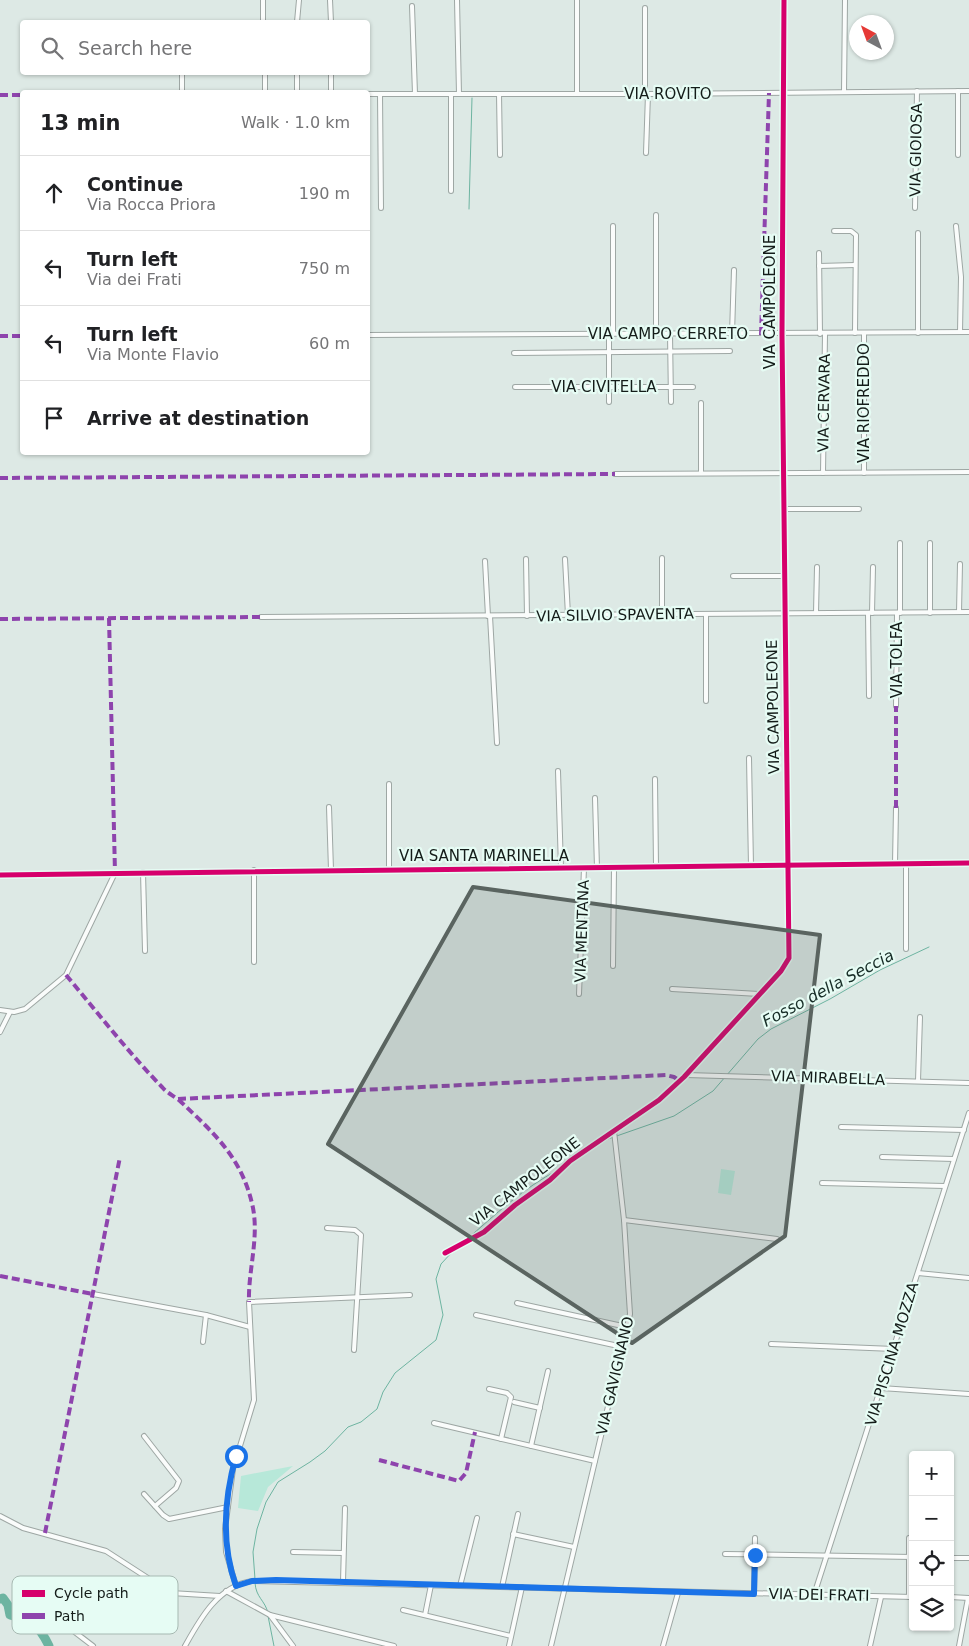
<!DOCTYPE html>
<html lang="en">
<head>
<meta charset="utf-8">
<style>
  :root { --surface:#fff; --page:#f2f2f2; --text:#202124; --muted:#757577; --line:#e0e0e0 }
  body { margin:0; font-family:"DejaVu Sans",sans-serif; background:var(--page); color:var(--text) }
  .controls { position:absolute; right:15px; bottom:15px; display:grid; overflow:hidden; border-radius:5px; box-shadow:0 1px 4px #0004 }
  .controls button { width:45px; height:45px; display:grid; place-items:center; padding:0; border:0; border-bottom:1px solid var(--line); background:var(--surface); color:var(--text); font:25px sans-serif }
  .compass { position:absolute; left:849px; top:15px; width:45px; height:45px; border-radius:50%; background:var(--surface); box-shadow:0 1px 4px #0004; rotate:319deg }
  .stop { position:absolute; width:15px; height:15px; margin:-11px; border:4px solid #1a73e8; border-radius:50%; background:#fff }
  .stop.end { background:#1a73e8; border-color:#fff; box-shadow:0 1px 5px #0008 }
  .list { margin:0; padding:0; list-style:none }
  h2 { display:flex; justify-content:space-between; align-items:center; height:65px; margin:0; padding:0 20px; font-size:21px }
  h2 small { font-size:16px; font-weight:400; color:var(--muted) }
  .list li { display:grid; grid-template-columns:32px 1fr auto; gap:15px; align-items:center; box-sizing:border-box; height:75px; padding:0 20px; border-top:1px solid var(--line) }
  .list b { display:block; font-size:19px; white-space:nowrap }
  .list p { margin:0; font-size:16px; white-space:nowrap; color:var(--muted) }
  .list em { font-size:16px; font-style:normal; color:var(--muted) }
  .icon { flex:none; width:28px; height:28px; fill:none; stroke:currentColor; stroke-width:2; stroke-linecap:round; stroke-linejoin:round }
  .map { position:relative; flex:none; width:969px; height:1646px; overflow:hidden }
  .search { position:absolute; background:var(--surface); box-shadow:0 1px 4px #0004; left:20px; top:20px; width:350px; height:55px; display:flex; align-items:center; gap:12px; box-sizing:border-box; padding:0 18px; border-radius:5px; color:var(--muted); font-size:19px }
  .panel { position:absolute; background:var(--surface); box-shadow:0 1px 4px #0004; left:20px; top:90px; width:350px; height:365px; border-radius:5px }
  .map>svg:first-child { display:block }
  .green { fill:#b7e8d9 }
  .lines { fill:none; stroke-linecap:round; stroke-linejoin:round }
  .stream { stroke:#6db4a1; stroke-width:1 }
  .river { stroke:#6db4a1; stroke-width:9 }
  .minor-casing { stroke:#9ea7a4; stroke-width:6 }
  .minor { stroke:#fafcfb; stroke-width:4 }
  .quiet { stroke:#8e44ad; stroke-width:4; stroke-dasharray:8 4; stroke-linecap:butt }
  .cycleway-casing { stroke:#e6fcf4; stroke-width:8 }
  .cycleway { stroke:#d6006c; stroke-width:5 }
  .route { stroke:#1a73e8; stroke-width:6 }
  .marked { fill:#5a6460; fill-opacity:0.2; stroke:#5a6460; stroke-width:4; stroke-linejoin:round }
  .labels { text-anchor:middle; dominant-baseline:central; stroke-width:4.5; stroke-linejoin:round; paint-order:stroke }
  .street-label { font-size:15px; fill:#141c19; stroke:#e6fcf4 }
  .water-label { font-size:16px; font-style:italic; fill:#182e28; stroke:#e6fcf4 }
  .key { fill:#e6fcf4; stroke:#a7b9b2; stroke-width:1 }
  .key-label { font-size:14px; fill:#141c19 }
</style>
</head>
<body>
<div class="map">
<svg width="969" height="1646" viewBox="0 0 969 1646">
  <rect width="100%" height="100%" fill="#dde9e5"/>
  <g class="green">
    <polygon points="721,1169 735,1171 731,1195 718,1193"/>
    <polygon points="293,1466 268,1487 258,1511 238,1508 241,1476"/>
  </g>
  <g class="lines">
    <g class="stream">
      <polyline points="469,209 472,98"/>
      <polyline points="570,1163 608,1139 674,1116 713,1091 758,1039 771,1029 830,999 880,970 929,947"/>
      <path d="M466,1240C495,1215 523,1188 558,1170"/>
      <polyline points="255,1579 253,1552 257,1529 266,1502 278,1482 310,1462 325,1451 348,1427 361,1422 377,1409 383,1392 395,1373 436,1340 443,1315 436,1279 441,1264 453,1251"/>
      <path d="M255,1583C256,1598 265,1600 268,1613"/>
      <polyline points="268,1616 274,1646"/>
    </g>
    <path class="river" d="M0,1599L3,1598L8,1605L10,1615C32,1621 39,1625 49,1646"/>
    <defs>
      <g id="minor">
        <polyline points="263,0 263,22"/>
        <polyline points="330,0 331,22"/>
        <polyline points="457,0 459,94"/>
        <polyline points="412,6 415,94"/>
        <polyline points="645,8 645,94"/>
        <polyline points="297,22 299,0"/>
        <polyline points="182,72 182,92"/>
        <polyline points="265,72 265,92"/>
        <polyline points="331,72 331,92"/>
        <polyline points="297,92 297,72"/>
        <polyline points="844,92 845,0"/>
        <polyline points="368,94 648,94 969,91"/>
        <polyline points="380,94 381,208"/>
        <polyline points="499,94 500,155"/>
        <polyline points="577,94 577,0"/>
        <polyline points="646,153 648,94"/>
        <polyline points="958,155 958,91"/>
        <polyline points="451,191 451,94"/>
        <polyline points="915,208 917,91"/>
        <polyline points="613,226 613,334"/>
        <polyline points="956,226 961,277 960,332"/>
        <polyline points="834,231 851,231 856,235 855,333"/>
        <polyline points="819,253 820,334"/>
        <polyline points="819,266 855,265"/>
        <polyline points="656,333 656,215"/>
        <polyline points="864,333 864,473"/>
        <polyline points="918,333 918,233"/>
        <polyline points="670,334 671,402"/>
        <polyline points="732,334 734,270"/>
        <polyline points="368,335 969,332"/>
        <polyline points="514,353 730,351"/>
        <polyline points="515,387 693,387"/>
        <polyline points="609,402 609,334"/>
        <polyline points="701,403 701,473"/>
        <polyline points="823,473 825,334"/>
        <polyline points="615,474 969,472"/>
        <polyline points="784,509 859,509"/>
        <polyline points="900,543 900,613"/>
        <polyline points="662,558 662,614"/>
        <polyline points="526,559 527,616"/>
        <polyline points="565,559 568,615"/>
        <polyline points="485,561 488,616"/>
        <polyline points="733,576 784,576"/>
        <polyline points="959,612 960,564"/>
        <polyline points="816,613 817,567"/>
        <polyline points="868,613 869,696"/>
        <polyline points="872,613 873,567"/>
        <polyline points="930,613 930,543"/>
        <polyline points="706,614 706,701"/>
        <polyline points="490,616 497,743"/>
        <polyline points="261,617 969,612"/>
        <polyline points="896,706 897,613"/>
        <polyline points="749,758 751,866"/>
        <polyline points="558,771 561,868"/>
        <polyline points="655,779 656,867"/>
        <polyline points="389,784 389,869"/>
        <polyline points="595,798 597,868"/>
        <polyline points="329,807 331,870"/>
        <polyline points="895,864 896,808"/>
        <polyline points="143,872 145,951"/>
        <polyline points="0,875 969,863"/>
        <polyline points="906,949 906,864"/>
        <polyline points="254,962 254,870"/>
        <polyline points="613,966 614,868"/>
        <polyline points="672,989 759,994"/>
        <polyline points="579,994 584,868"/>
        <polyline points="0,1010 14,1012 25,1009 66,975 115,873"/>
        <polyline points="0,1032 10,1012"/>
        <polyline points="686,1075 969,1083"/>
        <polyline points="918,1081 920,1017"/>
        <polyline points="841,1127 964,1130"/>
        <polyline points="882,1157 954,1159"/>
        <polyline points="822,1183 945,1186"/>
        <polyline points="624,1220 777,1239"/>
        <polyline points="327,1228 355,1230 361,1235 354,1350"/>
        <polyline points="445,1253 484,1232 515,1205 550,1180 570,1161 659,1100 684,1077 781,971 789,958 782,334 784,0"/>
        <polyline points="918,1273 969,1278"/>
        <polyline points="93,1294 206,1315 250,1327"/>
        <polyline points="517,1303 627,1327"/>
        <polyline points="476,1315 623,1347"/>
        <polyline points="203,1342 206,1315"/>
        <polyline points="771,1344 894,1349"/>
        <polyline points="881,1388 969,1394"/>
        <polyline points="489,1389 507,1393 511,1397 501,1439"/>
        <polyline points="514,1402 540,1408"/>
        <polyline points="434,1423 595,1461"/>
        <polyline points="144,1436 179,1481 176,1488 155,1506"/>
        <polyline points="531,1446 548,1371"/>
        <polyline points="144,1494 163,1515 169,1519 228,1507"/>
        <polyline points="0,1516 23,1528 106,1551 171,1593 220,1596"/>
        <polyline points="513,1534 574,1547"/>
        <polyline points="909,1538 909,1597"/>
        <polyline points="293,1552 343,1553"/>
        <polyline points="725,1554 913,1557"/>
        <polyline points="950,1558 969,1558"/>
        <polyline points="343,1582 345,1508"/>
        <polyline points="236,1586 226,1552 225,1529 233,1469 254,1400 249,1302 410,1295"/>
        <polyline points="460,1586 477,1518"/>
        <polyline points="502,1587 518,1514"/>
        <polyline points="226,1591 270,1615 293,1646"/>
        <polyline points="25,1594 93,1646"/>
        <polyline points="754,1594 755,1538"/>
        <polyline points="814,1595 969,1113"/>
        <polyline points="950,1597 969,1598"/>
        <polyline points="403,1610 511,1636"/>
        <polyline points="270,1615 394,1646"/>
        <polyline points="425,1615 431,1585"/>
        <path d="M185,1646C200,1619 218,1586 252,1581L913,1597"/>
        <polyline points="509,1646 522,1587"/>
        <polyline points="551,1646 630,1314 624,1220 614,1131"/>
        <polyline points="663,1646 678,1593"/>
        <polyline points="870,1646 881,1597"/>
        <polyline points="959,1646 968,1598"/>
      </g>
    </defs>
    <use href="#minor" class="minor-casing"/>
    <use href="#minor" class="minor"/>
    <g class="quiet">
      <polyline points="0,95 22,95"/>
      <polyline points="761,335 769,93"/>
      <polyline points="0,336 22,336"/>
      <polyline points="0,478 615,474"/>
      <polyline points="109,618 115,873"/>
      <polyline points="0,619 261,617"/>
      <polyline points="896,808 896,706"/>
      <path d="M66,975C98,1013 128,1052 162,1087C167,1093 174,1096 180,1101C215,1134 243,1159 253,1208C259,1239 248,1271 249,1302"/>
      <polyline points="178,1099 666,1075 674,1077 680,1081"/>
      <polyline points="0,1276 93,1294"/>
      <polyline points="379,1460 459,1481 466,1473 475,1432"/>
      <polyline points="45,1533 120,1157"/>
    </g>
    <defs>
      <g id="cycleway">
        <polyline points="0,875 969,863"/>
        <polyline points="445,1253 484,1232 515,1205 550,1180 570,1161 659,1100 684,1077 781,971 789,958 782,334 784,0"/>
      </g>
    </defs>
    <use href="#cycleway" class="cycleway-casing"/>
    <use href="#cycleway" class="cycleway"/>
  </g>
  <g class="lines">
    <path class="route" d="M236,1456C224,1499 221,1544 236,1586L252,1581L276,1580L754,1594L755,1555"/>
  </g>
  <path class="marked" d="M473,887L820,935L785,1236L632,1343L328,1144Z"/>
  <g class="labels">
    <g class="street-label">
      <text x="668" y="94">VIA ROVITO</text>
      <text transform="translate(916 150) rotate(-89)">VIA GIOIOSA</text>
      <text transform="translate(770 302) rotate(-90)">VIA CAMPOLEONE</text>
      <text x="668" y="334">VIA CAMPO CERRETO</text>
      <text x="604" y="387">VIA CIVITELLA</text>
      <text transform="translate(824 403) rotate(-89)">VIA CERVARA</text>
      <text transform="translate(864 403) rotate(-90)">VIA RIOFREDDO</text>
      <text transform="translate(615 615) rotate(-1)">VIA SILVIO SPAVENTA</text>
      <text transform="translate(897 660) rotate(-90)">VIA TOLFA</text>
      <text transform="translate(773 707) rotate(-91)">VIA CAMPOLEONE</text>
      <text x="484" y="856">VIA SANTA MARINELLA</text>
      <text transform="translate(582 931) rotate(-88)">VIA MENTANA</text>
      <text transform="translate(828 1078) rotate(2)">VIA MIRABELLA</text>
      <text transform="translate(525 1182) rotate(-38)">VIA CAMPOLEONE</text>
      <text transform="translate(892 1354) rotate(-73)">VIA PISCINA MOZZA</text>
      <text transform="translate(615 1376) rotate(-77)">VIA GAVIGNANO</text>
      <text transform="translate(819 1595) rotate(1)">VIA DEI FRATI</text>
    </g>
    <g class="water-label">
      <text transform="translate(828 988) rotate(-28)">Fosso della Seccia</text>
    </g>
  </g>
  <rect x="12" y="1576" width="166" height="58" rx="8" class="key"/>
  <rect x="22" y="1590" width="23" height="7" fill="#d6006c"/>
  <rect x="22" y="1613" width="23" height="6" fill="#8e44ad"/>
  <g class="key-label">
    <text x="54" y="1598">Cycle path</text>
    <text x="54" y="1621">Path</text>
  </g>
</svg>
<div class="controls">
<button>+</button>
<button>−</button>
<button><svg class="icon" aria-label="locate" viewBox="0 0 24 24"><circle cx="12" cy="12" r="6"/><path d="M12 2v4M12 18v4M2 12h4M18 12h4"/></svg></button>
<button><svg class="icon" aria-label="layers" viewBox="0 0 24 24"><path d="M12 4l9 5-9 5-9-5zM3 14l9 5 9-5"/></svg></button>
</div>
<svg class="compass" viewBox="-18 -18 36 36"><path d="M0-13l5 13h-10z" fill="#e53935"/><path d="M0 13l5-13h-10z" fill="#757577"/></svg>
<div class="stop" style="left:236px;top:1456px"></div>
<div class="stop end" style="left:755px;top:1555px"></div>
<div class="search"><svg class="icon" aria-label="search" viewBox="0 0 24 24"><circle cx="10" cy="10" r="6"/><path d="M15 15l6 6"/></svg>Search here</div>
<section class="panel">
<h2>13 min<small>Walk · 1.0 km</small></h2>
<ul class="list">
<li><svg class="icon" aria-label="ahead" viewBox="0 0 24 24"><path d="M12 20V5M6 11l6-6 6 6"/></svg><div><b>Continue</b><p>Via Rocca Priora</p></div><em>190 m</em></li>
<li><svg class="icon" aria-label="left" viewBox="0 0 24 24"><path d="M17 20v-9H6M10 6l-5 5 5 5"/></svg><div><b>Turn left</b><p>Via dei Frati</p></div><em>750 m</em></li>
<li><svg class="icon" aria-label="left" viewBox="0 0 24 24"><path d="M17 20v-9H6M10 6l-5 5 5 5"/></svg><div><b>Turn left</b><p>Via Monte Flavio</p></div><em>60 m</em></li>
<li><svg class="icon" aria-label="arrive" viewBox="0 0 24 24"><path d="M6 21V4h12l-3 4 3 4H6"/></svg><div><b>Arrive at destination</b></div></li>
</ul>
</section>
</div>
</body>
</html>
